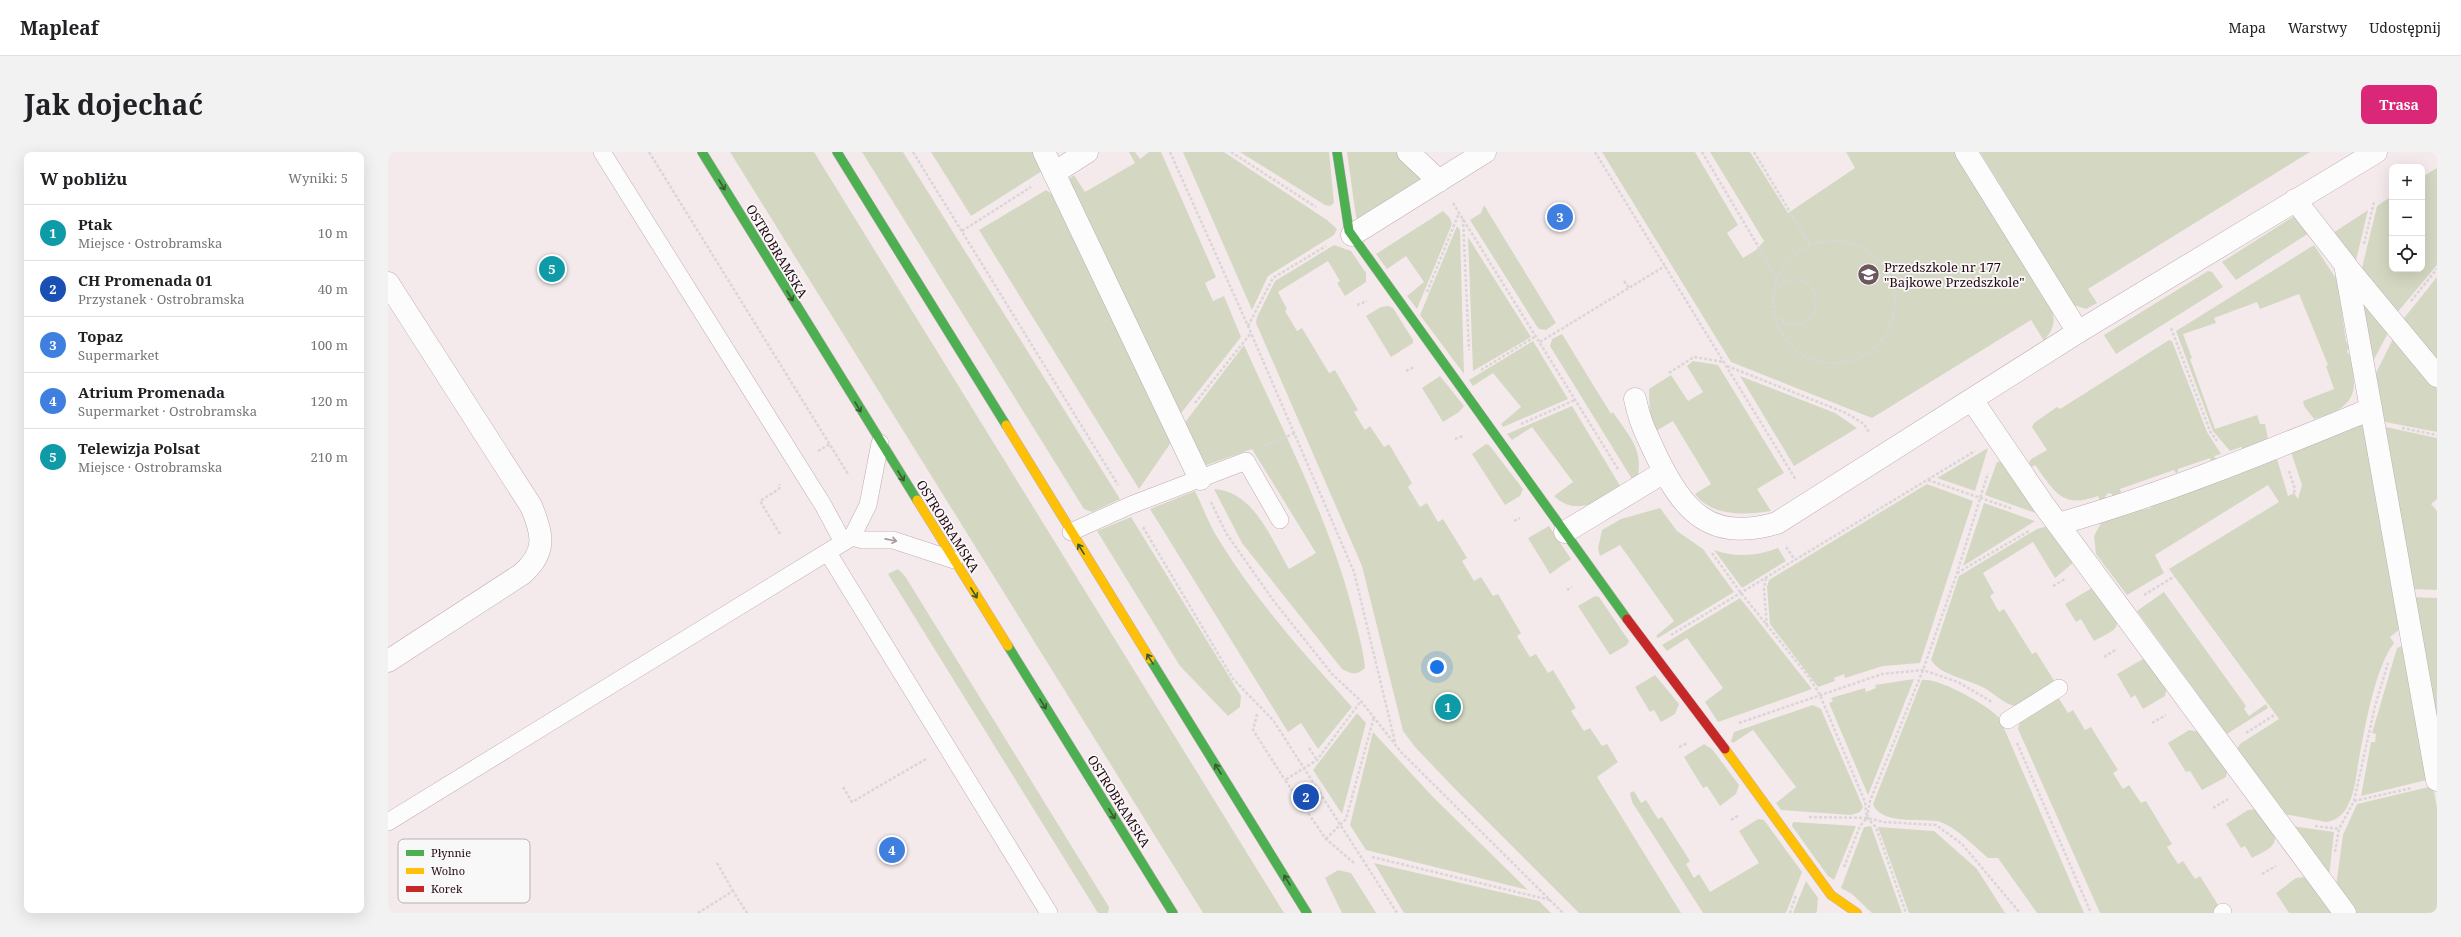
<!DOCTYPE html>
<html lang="pl">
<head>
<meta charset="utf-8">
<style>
  :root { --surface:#fff; --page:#f2f2f2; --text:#202124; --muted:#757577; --line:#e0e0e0; --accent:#db2777 }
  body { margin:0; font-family:"Noto Serif",serif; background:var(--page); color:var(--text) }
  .controls { position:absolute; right:12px; top:12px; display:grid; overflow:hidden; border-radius:8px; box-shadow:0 4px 16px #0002 }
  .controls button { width:36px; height:36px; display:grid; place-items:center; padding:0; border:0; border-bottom:1px solid var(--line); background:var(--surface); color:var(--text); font:20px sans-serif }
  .you { position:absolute; left:1049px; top:515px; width:14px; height:14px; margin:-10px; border:3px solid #fff; border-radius:50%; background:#1a73e8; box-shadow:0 0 0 6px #1a73e833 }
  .badge { display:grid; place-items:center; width:26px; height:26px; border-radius:50%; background:var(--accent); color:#fff; font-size:13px; font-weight:700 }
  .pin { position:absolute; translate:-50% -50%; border:2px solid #fff; box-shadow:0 1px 4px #0006 }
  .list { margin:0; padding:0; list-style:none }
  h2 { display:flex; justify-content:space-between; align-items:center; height:52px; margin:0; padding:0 16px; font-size:17px }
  h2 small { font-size:13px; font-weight:400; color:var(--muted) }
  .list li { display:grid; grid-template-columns:26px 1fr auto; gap:12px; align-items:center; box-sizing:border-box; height:56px; padding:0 16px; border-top:1px solid var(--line) }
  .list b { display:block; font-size:15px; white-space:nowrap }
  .list p { margin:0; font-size:13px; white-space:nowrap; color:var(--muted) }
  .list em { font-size:13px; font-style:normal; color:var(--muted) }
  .icon { flex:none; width:22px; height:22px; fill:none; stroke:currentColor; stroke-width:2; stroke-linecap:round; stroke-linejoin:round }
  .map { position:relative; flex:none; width:2049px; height:761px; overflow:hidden; border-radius:8px }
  header { display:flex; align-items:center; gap:24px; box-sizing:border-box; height:56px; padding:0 20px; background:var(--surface); border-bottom:1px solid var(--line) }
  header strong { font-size:19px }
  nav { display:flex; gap:22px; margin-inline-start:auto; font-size:14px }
  .intro { display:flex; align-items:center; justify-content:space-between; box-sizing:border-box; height:96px; padding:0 24px }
  h1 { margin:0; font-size:28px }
  .button { padding:10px 18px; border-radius:8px; background:var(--accent); color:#fff; font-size:14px; font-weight:700 }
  main { display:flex; gap:24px; padding:0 24px }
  aside { flex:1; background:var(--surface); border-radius:8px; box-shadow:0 4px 16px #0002 }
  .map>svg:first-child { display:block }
  .green { fill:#d4d8c2 }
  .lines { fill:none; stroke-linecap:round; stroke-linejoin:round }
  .lane-casing { stroke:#c0acb1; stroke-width:18 }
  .street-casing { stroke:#c0acb1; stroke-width:23 }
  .fast-casing { stroke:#c0acb1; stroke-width:10 }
  .slow-casing { stroke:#c0acb1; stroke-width:10 }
  .jam-casing { stroke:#c0acb1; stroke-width:10 }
  .path { stroke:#dad5d6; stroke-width:2.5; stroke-dasharray:3 2; stroke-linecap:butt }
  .lane { stroke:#fdfcfc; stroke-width:17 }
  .street { stroke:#fdfcfc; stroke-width:22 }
  .fast { stroke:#4caf50; stroke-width:9 }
  .slow { stroke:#ffc107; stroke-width:9 }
  .jam { stroke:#c62828; stroke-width:9 }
  .oneway { stroke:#395b30 }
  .oneway2 { stroke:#a79a9e }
  .labels { text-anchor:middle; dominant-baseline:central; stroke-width:3.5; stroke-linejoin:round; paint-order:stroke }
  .street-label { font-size:13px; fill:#260710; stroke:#f8f8f8 }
  .poi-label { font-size:13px; fill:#260710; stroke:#f8f8f8; text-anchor:start }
  .key { fill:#f8f8f8; stroke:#b9b0b2; stroke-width:1 }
  .key-label { font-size:11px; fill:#260710 }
</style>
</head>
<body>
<header>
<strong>Mapleaf</strong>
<nav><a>Mapa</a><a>Warstwy</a><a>Udostępnij</a></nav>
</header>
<div class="intro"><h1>Jak dojechać</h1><a class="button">Trasa</a></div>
<main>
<aside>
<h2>W pobliżu<small>Wyniki: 5</small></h2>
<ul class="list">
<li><span class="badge" style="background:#0f9aa8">1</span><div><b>Ptak</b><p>Miejsce · Ostrobramska</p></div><em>10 m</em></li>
<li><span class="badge" style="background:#1a4fb4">2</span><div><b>CH Promenada 01</b><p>Przystanek · Ostrobramska</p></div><em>40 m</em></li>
<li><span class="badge" style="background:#3f7fe0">3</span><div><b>Topaz</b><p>Supermarket</p></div><em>100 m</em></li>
<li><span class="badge" style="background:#3f7fe0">4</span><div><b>Atrium Promenada</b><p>Supermarket · Ostrobramska</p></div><em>120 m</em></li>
<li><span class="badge" style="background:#0f9aa8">5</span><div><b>Telewizja Polsat</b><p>Miejsce · Ostrobramska</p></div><em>210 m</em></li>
</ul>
</aside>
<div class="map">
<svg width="2049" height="761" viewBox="0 0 2049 761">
  <rect width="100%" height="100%" fill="#f4eaec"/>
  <g class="green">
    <polygon points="342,0 426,0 896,761 815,761"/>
    <polygon points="474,0 515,0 732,347 704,360 696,357"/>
    <polygon points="543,0 648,0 657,17 583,64"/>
    <polygon points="741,0 747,0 752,7 761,0 773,0 828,125 817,131 825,149 836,144 853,185 790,265 681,27 686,23 697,40 747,11"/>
    <polygon points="795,0 836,0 939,68 949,77 946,83 880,124 864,158"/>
    <polygon points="852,0 941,0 946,51 942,54 937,53"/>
    <polygon points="959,0 1012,0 1037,28 972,69 968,65"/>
    <path d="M1214,0H1307L1350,73L1339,81L1355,106L1368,98L1376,89L1322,0H1362L1400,61L1467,16L1458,0H1568L1663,155C1668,170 1666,176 1656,189L1643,168L1484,266L1343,210Z"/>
    <polygon points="1592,0 1922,0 1700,137 1709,151 1698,157 1686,153"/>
    <polygon points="2049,16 2049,113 2008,162 1973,120 1989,54 2004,44 2004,117 2034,117 2034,25"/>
    <polygon points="658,38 667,44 784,289 751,337 591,78"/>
    <polygon points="1096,53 1168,171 1158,178 1151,177 1148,173 1082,68 1093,61"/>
    <polygon points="1980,58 1967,113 1942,83"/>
    <polygon points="1055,59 1062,66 1064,72 1029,157 1019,144 1036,130 1018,104 999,117 988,102"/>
    <polygon points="1908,63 1921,81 1848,128 1834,110"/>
    <polygon points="1069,74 1072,78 1076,222 1032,163"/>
    <polygon points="1080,85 1143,185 1085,219"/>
    <polygon points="946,93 963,99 978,121 978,130 957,144 949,131 952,129 940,109 890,140 899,157 897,159 909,179 914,176 941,221 947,218 970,258 966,260 977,278 982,274 996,295 1001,292 1024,331 1020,335 1032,355 1039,351 1050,370 1055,367 1079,406 1074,409 1086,429 1093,425 1105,444 1110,442 1133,481 1129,484 1142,505 1148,502 1160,521 1165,518 1188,556 1183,559 1196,579 1202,576 1214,594 1219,592 1230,610 1209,625 1293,761 1191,761 1067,637 1027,595 1015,579 974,414 868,171 869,165 887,129"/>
    <path d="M1926,93L1947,125L1949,124L1958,190L1962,196L1959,198L1960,202L1964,204C1963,213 1966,222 1966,231C1966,255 1944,262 1926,267L1916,254L1915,249L1946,237L1938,214L1940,213L1911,142L1872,157L1869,150L1826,166L1828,171L1795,182L1804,206L1802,207L1827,277L1869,263L1872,272H1877L1880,287L1855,297L1853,295L1842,299L1825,279L1788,179Z"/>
    <polygon points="1820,119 1824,120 1835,135 1728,202 1716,183"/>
    <polygon points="2049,125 2049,214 2013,170"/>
    <polygon points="1978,152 2001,179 1983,213 1972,154"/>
    <polygon points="1000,154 1005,156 1025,188 1025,191 1003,205 978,164 993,155"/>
    <path d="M1174,182L1223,262L1225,260C1240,283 1255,296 1250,324L1244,327L1162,194L1164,187Z"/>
    <polygon points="2006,185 2049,237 2049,280 1992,269 1985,227"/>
    <path d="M1781,188L1784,189L1819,280L1833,302L1826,304L1828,307L1823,309L1822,306L1790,317V320L1788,321L1786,318L1732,337L1733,341L1724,345V342L1720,341L1717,345L1720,346L1712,349L1710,344C1674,357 1667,340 1647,313L1644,315L1641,311L1643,307L1659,298L1644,275L1646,271L1669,255L1672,257Z"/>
    <polygon points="1145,189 1180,247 1115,275 1113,272 1133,255 1105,221 1085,234 1081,228"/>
    <path d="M856,193C895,279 940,365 964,456C969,476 975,495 977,516C968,524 964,522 954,517L854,391L826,337C866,339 883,387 901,417L928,401L864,297L816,314L795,273Z"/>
    <path d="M1305,209L1330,213L1396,321L1369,337L1383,359C1358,363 1324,365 1307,342L1323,332L1285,269L1268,279L1262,269L1261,237L1283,223L1300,249L1315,240L1299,214Z"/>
    <polygon points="1052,224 1076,254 1071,260 1055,270 1034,236"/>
    <polygon points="1352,224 1447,261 1469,276 1406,314"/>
    <path d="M1184,254L1234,337C1212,349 1188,365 1166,344L1185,330L1144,275L1124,288L1119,282Z"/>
    <path d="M1972,273L1978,274L2012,477L2002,485L2006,491C1987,516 1977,575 1971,607C1968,624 1967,642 1958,657C1954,664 1946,669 1938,670L1897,662L1849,597L1852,592L1891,567L1781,417L1891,350L1880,333L1767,403L1776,421L1739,443L1708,402L1706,384L1713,371L1753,356L1754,358L1763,356L1762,352L1889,307L1900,344L1906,341L1910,347L1914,333L1902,297Z"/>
    <polygon points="1993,274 2049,286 2049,347 2043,352 2049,359 2049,438 2023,437"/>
    <polygon points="1098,292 1101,293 1135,337 1132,344 1117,353 1084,302"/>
    <polygon points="1600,296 1587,339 1549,326"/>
    <polygon points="1615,309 1653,363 1597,343 1609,310"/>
    <polygon points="1539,332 1585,349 1532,511 1495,514 1457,526 1456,522 1446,526 1447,529 1430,535 1382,472 1379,435 1381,428"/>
    <path d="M807,339C815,355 821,373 831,388C868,449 917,503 964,555L930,597L913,571L900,580L762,357Z"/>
    <polygon points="1596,351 1647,369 1575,414"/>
    <polygon points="1272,356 1289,379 1315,397 1346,440 1270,486 1268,484 1286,469 1232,393 1212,404 1210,396 1214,378 1233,367"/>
    <polygon points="743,365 853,544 852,555 840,564 792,514 709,379"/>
    <polygon points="1161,374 1183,407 1162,422 1140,386"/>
    <path d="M1660,374L1685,411L1667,426L1645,390L1595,421L1606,441L1602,444L1611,460L1616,457L1644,502L1648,500L1667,530L1628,554C1617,553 1607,542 1598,537C1581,527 1553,524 1543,508L1571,424L1649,377Z"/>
    <path d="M1390,396L1398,409L1354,436L1326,398C1348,406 1369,404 1390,396Z"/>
    <polygon points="510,417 517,424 721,755 720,761 710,761 500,422"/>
    <path d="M1704,436C1711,443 1734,465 1728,475C1724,481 1712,485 1706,489L1693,467L1688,470L1677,452Z"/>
    <polygon points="1776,440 1858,554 1856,557 1861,564 1878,552 1880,556 1839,582 1749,459"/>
    <polygon points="1207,444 1211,445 1241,489 1239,493 1222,503 1190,454"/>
    <polygon points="2025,445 2049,446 2049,574"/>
    <polygon points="1352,446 1424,537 1330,570 1317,550 1335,536 1299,486 1279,499 1274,493"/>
    <polygon points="2017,493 2043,627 1973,644 1983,590 1987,590 1988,582 1984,581 2009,496"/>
    <polygon points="1755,507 1760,509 1779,535 1777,544 1755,557 1747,543 1743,546 1729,522"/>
    <polygon points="1267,523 1291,552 1287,562 1273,570 1266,558 1262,560 1247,535"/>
    <polygon points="1526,527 1480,643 1441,551 1445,549 1443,546 1477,536 1478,540 1488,536 1487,533"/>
    <path d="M1534,528C1550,525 1602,554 1612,567L1696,761H1649L1610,706H1600C1587,695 1564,671 1548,669C1530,667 1492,672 1485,652Z"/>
    <polygon points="1670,545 1680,561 1685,558 1697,578 1703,575 1730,618 1725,621 1735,637 1741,633 1753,651 1758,649 1784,692 1779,695 1790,712 1795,709 1807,727 1812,724 1832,756 1825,761 1712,761 1630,577 1632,569"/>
    <polygon points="1425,553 1433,557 1475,655 1472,660 1463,663 1393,658 1388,651 1408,635 1365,578 1345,591 1343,589 1346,580"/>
    <polygon points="969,561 978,571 954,662 925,618"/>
    <polygon points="1801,578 1812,580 1839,619 1838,625 1814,638 1802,619 1798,620 1780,591"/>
    <polygon points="985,580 1045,645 1140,738 978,698 962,673"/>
    <polygon points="1316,592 1324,597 1351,633 1348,642 1332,654 1319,634 1315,636 1296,605"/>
    <polygon points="2045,634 2049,656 2049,761 1967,761 1948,734 1955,683 1969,652"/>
    <polygon points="1246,639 1253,651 1258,648 1270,667 1274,665 1302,709 1298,712 1306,726 1311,722 1322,740 1371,711 1351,679 1370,667 1376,668 1414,720 1398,761 1315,761 1244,650 1242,641"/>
    <path d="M1867,657L1887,685C1888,696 1873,701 1864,706L1857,694L1853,696L1838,672L1860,658Z"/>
    <polygon points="1405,670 1468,674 1446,728 1440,724 1404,674"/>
    <polygon points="1483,674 1514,761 1484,761 1464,742 1453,736 1476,675"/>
    <polygon points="1904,674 1946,680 1941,725"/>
    <polygon points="1490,675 1546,679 1589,717 1617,761 1521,761"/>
    <polygon points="986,711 1151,749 1163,761 1016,761"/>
    <polygon points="950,718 963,721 988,761 954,761 937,726"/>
    <polygon points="1916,725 1919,727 1943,761 1901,761 1888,741 1908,726"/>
    <polygon points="1418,729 1430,746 1429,759 1428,761 1405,761"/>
  </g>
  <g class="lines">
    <defs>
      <g id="lane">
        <polyline points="214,0 435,353 455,390"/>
        <polyline points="683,380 743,353 858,309 892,368"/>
        <polyline points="464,385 475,388 505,388 566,408"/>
        <polyline points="440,401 661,761"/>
        <polyline points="1620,568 1671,536"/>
        <polyline points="0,670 464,385 480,353 492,291"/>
        <polyline points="1834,761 1835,760"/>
      </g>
      <g id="street">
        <polyline points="656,0 812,327"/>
        <polyline points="1020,0 1051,29"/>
        <polyline points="1578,0 1690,180"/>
        <polyline points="666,21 699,0"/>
        <polyline points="964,83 1097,0"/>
        <polyline points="1958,114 2049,224"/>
        <path d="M0,131L143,354C155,382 159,400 134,422L0,509"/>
        <path d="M1247,247C1252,271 1258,281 1268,303C1295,359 1322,391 1389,371L1690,180L1988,0"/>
        <polyline points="1584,248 1655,352 1957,761"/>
        <polyline points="1983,257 2049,628"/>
        <path d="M1670,372C1777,342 1880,299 1983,257L1957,112L1907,48"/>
        <polyline points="1177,380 1276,320"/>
      </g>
      <g id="fast">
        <polyline points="314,0 529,348"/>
        <polyline points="449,0 618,273"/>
        <polyline points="949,0 961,79 1239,467"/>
        <polyline points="620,494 785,761"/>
        <polyline points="762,507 919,761"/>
      </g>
      <g id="slow">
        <polyline points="618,273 762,507"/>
        <polyline points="529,348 620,494"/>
        <polyline points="1337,597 1443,743 1469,761"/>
      </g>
      <polyline id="jam" points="1239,467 1337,597"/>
    </defs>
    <use href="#lane" class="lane-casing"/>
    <use href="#street" class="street-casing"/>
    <use href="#fast" class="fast-casing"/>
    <use href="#slow" class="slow-casing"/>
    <use href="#jam" class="jam-casing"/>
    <g class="path">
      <polyline points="261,0 460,322"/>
      <polyline points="525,0 730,333"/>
      <polyline points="782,0 860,174 966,420 1007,590"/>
      <polyline points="843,0 928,55"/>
      <polyline points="1207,0 1408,328"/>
      <polyline points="1314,0 1389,126"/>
      <polyline points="1366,0 1422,93"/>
      <polyline points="1065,51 1230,317"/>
      <polyline points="1075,67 1081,198"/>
      <polyline points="574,79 643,35"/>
      <circle cx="1446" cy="150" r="61"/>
      <polyline points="1976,92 1986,50"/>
      <polyline points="1236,129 1241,136"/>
      <path d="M1386,139C1391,132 1398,128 1407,128C1446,129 1426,198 1387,163"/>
      <polyline points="1039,140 1071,61"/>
      <polyline points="2023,149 2049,117"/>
      <polyline points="969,153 979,149"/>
      <polyline points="860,174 885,126 938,94"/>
      <polyline points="1783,176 1822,279 1829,289"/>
      <polyline points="1152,190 1277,114"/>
      <polyline points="1339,214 1458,261 1476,272 1481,280"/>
      <polyline points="1093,218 1148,184"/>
      <polyline points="1018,219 1026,215"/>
      <polyline points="1281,221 1306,205 1336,210"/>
      <polyline points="807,251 863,181"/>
      <polyline points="1133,272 1187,248"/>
      <polyline points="2014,276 2049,283"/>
      <polyline points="1067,287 1075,284"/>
      <polyline points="876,294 907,281"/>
      <polyline points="430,299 442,292"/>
      <polyline points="1901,319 1907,337 1906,341"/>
      <polyline points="1540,328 1625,357"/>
      <polyline points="823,350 838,381 885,448 944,522 973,549 1013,600 1175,761"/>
      <polyline points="1126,369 1132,366"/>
      <polyline points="755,375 845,527 885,568 1009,761"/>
      <polyline points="392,382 372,349 391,337 392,332"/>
      <polyline points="1398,395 1407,408"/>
      <polyline points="1324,401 1353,441 1421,525 1432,543 1477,650 1479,666 1488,675 1518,761"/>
      <polyline points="1569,421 1641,379"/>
      <polyline points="1378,426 1376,437 1379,475"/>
      <polyline points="1665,434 1677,427"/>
      <polyline points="1179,438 1184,435"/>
      <polyline points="1756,443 1787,424"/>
      <polyline points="1283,483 1587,299"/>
      <polyline points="1716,505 1729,497"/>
      <polyline points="869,562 865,578 897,628"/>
      <polyline points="1351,571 1494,522 1535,518 1570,530 1604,550"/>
      <polyline points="1764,571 1778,563"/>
      <polyline points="1858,581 1888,562"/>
      <polyline points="1629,591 1703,761"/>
      <polyline points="1291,595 1300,591"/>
      <polyline points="921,596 929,608"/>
      <polyline points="455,635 464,650 538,607"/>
      <polyline points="1966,649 2024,636"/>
      <polyline points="1825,656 1840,647"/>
      <polyline points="1421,665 1479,666 1496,670 1548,673 1574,692 1632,761"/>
      <polyline points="1343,668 1351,663"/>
      <polyline points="1927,674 1951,677"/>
      <polyline points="938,687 958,667 986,565"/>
      <polyline points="1947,700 1951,677 1966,649 1987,554 2000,511"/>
      <polyline points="984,705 1162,748"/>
      <polyline points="329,711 345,739"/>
      <polyline points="966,711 938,687 897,628 929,608 973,549"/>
      <polyline points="1456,715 1472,674 1479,666 1482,649 1535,518 1569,421 1600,321"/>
      <polyline points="1874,722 1888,714"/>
      <polyline points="310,761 345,739 359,761"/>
      <polyline points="1402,761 1408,743"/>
    </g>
    <use href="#lane" class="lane"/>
    <use href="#street" class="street"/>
    <use href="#fast" class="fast"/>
    <use href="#slow" class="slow"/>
    <use href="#jam" class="jam"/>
  </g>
  <defs><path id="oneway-shaft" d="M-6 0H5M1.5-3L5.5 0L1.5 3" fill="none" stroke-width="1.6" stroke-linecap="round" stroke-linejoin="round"/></defs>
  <g class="oneway">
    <use href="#oneway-shaft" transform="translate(334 33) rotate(59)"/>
    <use href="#oneway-shaft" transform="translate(402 144) rotate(59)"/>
    <use href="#oneway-shaft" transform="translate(470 255) rotate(59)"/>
    <use href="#oneway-shaft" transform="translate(513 324) rotate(58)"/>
    <use href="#oneway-shaft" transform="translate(693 397) rotate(-122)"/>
    <use href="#oneway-shaft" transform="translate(586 441) rotate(58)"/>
    <use href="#oneway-shaft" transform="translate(762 507) rotate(-122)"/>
    <use href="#oneway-shaft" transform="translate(655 552) rotate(58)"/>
    <use href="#oneway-shaft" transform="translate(830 617) rotate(-122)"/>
    <use href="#oneway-shaft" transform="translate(724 662) rotate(58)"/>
    <use href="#oneway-shaft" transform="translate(899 728) rotate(-122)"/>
  </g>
  <use class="oneway2" href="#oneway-shaft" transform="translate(503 388) rotate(11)"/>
  <defs>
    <symbol id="school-disc" viewBox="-11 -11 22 22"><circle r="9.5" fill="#6e565d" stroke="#f8f8f8"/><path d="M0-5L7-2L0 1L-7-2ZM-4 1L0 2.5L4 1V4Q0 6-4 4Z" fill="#fff"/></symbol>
  </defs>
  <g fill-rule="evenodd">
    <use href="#school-disc" x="1468" y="110" width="25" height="25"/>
  </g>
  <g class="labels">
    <g class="street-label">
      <text transform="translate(389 99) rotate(59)">OSTROBRAMSKA</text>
      <text transform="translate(560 374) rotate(58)">OSTROBRAMSKA</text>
      <text transform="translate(731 649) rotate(58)">OSTROBRAMSKA</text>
    </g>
    <g class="poi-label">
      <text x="1496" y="115">Przedszkole nr 177<tspan x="1496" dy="15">"Bajkowe Przedszkole"</tspan></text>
    </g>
  </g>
  <rect x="10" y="687" width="132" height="64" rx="6" class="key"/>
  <rect x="18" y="698" width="18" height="6" fill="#4caf50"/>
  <rect x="18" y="716" width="18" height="6" fill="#ffc107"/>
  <rect x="18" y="734" width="18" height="6" fill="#c62828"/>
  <g class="key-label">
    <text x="43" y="705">Płynnie</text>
    <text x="43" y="723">Wolno</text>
    <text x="43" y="741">Korek</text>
  </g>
</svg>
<div class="controls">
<button>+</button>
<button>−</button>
<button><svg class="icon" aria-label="locate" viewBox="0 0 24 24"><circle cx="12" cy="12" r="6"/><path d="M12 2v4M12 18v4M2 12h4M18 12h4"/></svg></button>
</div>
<div class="you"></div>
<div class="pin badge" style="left:1060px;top:555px;background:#0f9aa8">1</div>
<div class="pin badge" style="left:918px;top:645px;background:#1a4fb4">2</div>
<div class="pin badge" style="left:1172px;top:65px;background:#3f7fe0">3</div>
<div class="pin badge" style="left:504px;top:698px;background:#3f7fe0">4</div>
<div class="pin badge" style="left:164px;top:117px;background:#0f9aa8">5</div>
</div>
</main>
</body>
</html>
